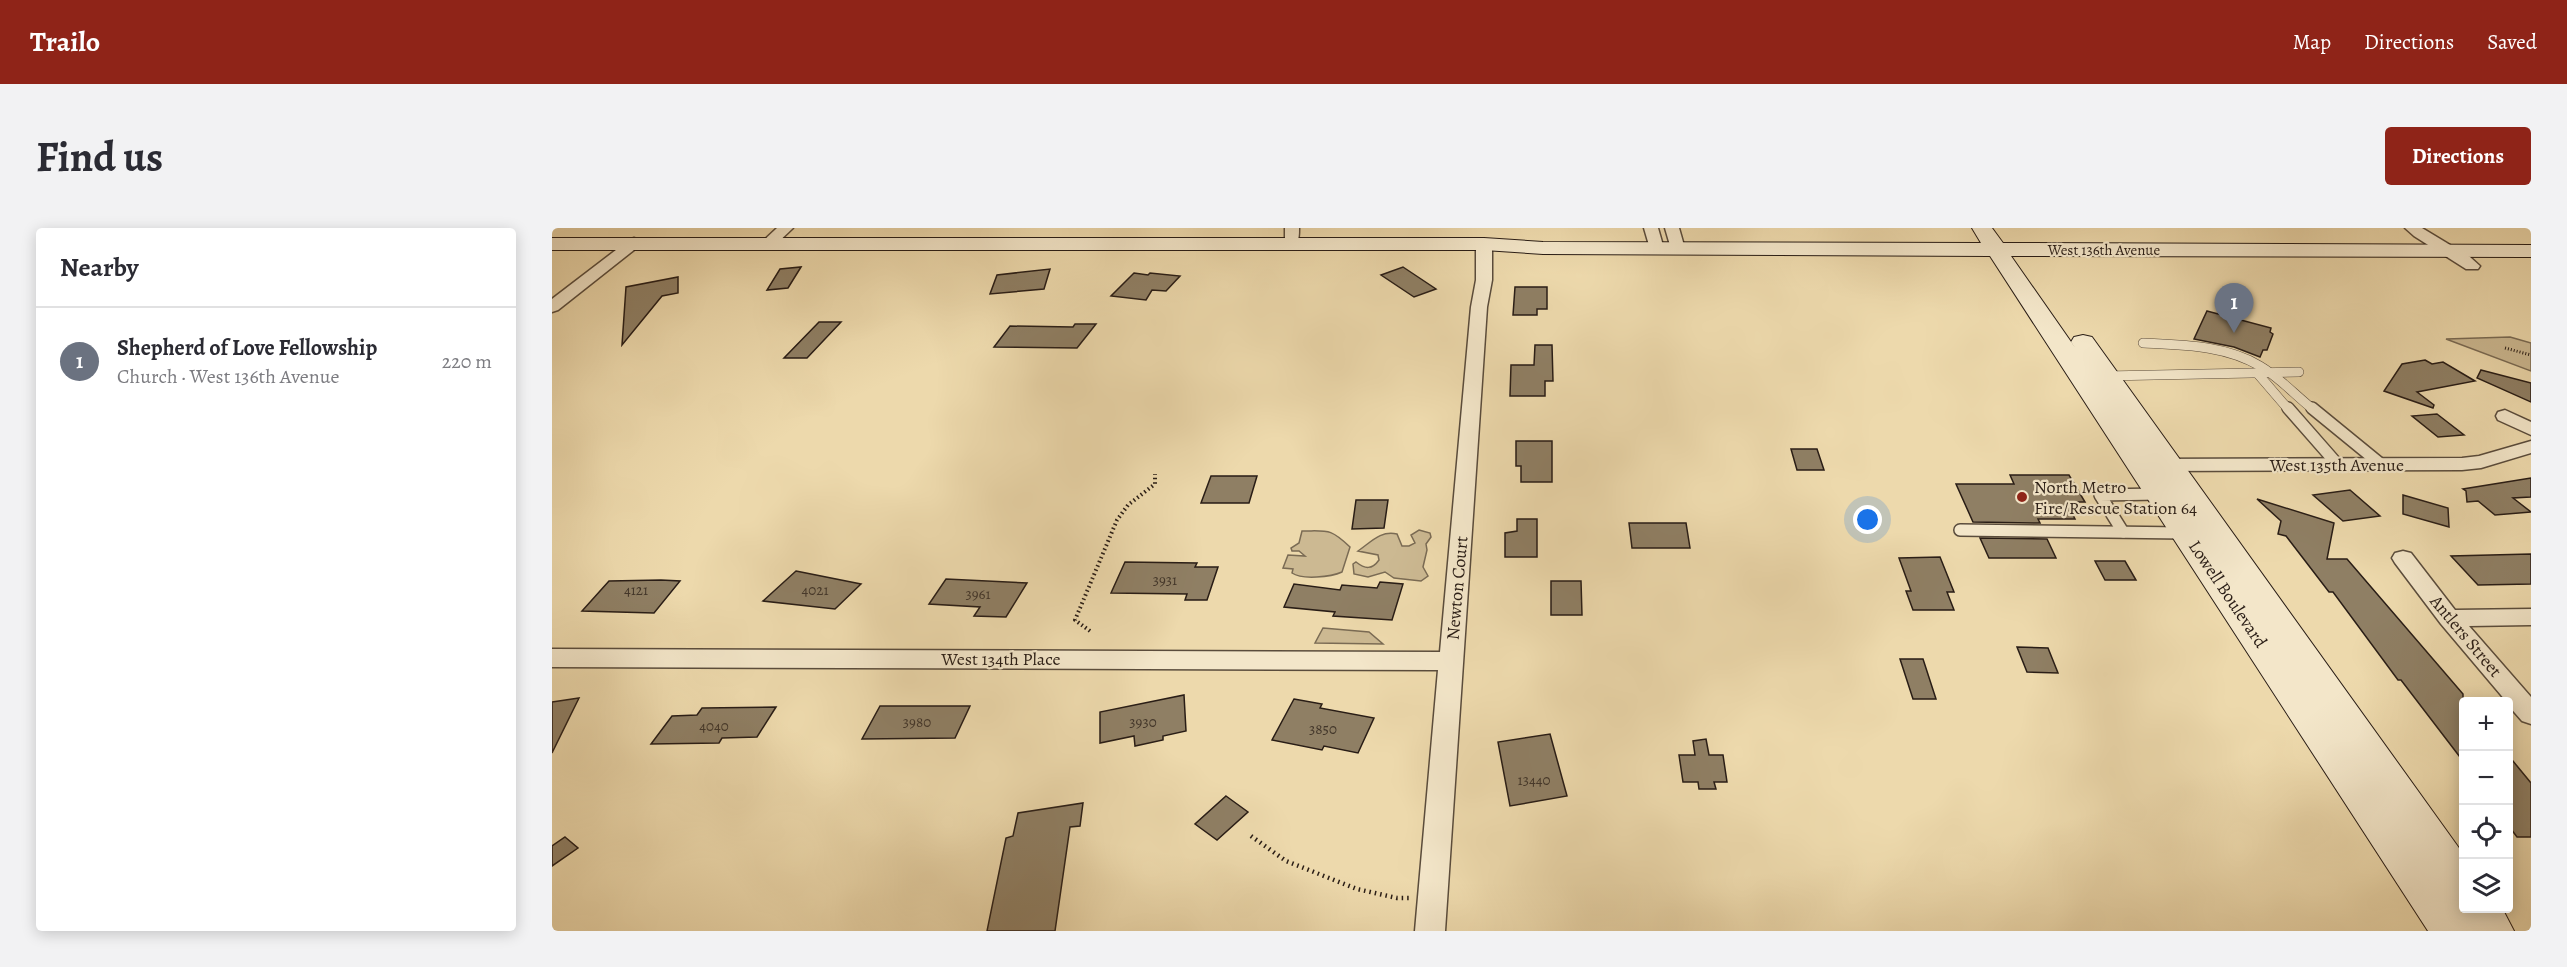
<!DOCTYPE html>
<html lang="en">
<head>
<meta charset="utf-8">
<style>
  :root { --surface:#fff; --page:#f2f2f3; --text:#2b2b33; --muted:#7c7c81; --line:#e1e1e2; --accent:#8f2418 }
  body { margin:0; font-family:Alegreya,serif; background:var(--page); color:var(--text) }
  .controls { position:absolute; right:18px; bottom:18px; display:grid; overflow:hidden; border-radius:6px; box-shadow:0 3px 15px #0003 }
  .controls button { width:54px; height:54px; display:grid; place-items:center; padding:0; border:0; border-bottom:2px solid var(--line); background:var(--surface); color:var(--text); font:30px sans-serif }
  .you { position:absolute; left:1316px; top:292px; width:21px; height:21px; margin:-15px; border:4px solid #fff; border-radius:50%; background:#1a73e8; box-shadow:0 0 0 9px #1a73e833 }
  .badge { display:grid; place-items:center; width:39px; height:39px; border-radius:50%; background:var(--accent); color:#fff; font-size:20px; font-weight:700 }
  .pin { position:absolute; translate:-50% -50px; filter:drop-shadow(0 2px 3px #0008) }
  .pin::after { content:''; position:absolute; top:32px; width:21px; height:18px; background:inherit; clip-path:polygon(0 0,100% 0,50% 100%) }
  .list { margin:0; padding:0; list-style:none }
  h2 { display:flex; justify-content:space-between; align-items:center; height:78px; margin:0; padding:0 24px; font-size:26px }
  h2 small { font-size:20px; font-weight:400; color:var(--muted) }
  .list li { display:grid; grid-template-columns:39px 1fr auto; gap:18px; align-items:center; box-sizing:border-box; height:108px; padding:0 24px; border-top:2px solid var(--line) }
  .list b { display:block; font-size:22px; white-space:nowrap }
  .list p { margin:0; font-size:20px; white-space:nowrap; color:var(--muted) }
  .list em { font-size:20px; font-style:normal; color:var(--muted) }
  .icon { flex:none; width:33px; height:33px; fill:none; stroke:currentColor; stroke-width:2; stroke-linecap:round; stroke-linejoin:round }
  .map { position:relative; flex:none; width:1979px; height:703px; overflow:hidden; border-radius:6px }
  header { display:flex; align-items:center; gap:36px; box-sizing:border-box; height:84px; padding:0 30px; background:var(--accent); color:#fff }
  header strong { font-size:28px }
  nav { display:flex; gap:33px; margin-inline-start:auto; font-size:21px }
  .intro { display:flex; align-items:center; justify-content:space-between; box-sizing:border-box; height:144px; padding:0 36px }
  h1 { margin:0; font-size:42px }
  .button { padding:15px 27px; border-radius:6px; background:var(--accent); color:#fff; font-size:21px; font-weight:700 }
  main { display:flex; gap:36px; padding:0 36px }
  aside { flex:1; background:var(--surface); border-radius:6px; box-shadow:0 3px 15px #0003 }
  .map>svg:first-child { display:block }
  .green { fill:#ccb992; stroke:#7a6b54; stroke-width:1.5 }
  .building { fill:#8f7f64; stroke:#291d16; stroke-width:1.5 }
  .lines { fill:none; stroke-linecap:round; stroke-linejoin:round }
  .lane-far1-casing { stroke:#5a4c3c; stroke-width:10 }
  .lane-casing { stroke:#5a4c3c; stroke-width:14 }
  .street-casing { stroke:#5a4c3c; stroke-width:3 }
  .secondary-casing { stroke:#291d16; stroke-width:2 }
  .path-far2 { stroke:#291d16; stroke-width:3; stroke-dasharray:1 2; stroke-linecap:butt }
  .path-far1 { stroke:#291d16; stroke-width:4; stroke-dasharray:1.5 3; stroke-linecap:butt }
  .path { stroke:#291d16; stroke-width:4.5; stroke-dasharray:1.5 4; stroke-linecap:butt }
  .lane-far1 { stroke:#f3e6c9; stroke-width:9 }
  .lane { stroke:#f3e6c9; stroke-width:11 }
  .street { fill:#f3e6c9; fill-rule:evenodd }
  .secondary { fill:#f3e6c9; fill-rule:evenodd }
  .poi-dot { fill:#8f2418; stroke:#f3e6c9; stroke-width:2 }
  .labels { text-anchor:middle; dominant-baseline:central; stroke-width:4.5; stroke-linejoin:round; paint-order:stroke }
  .far-street-label { font-size:15px; fill:#291d16; stroke:#f3e6c9 }
  .number-label { font-size:15px; fill:#42362a }
  .street-label { font-size:18px; fill:#291d16; stroke:#f3e6c9 }
  .poi-label { font-size:18px; fill:#291d16; stroke:#f3e6c9; text-anchor:start }
</style>
</head>
<body>
<header>
<strong>Trailo</strong>
<nav><a>Map</a><a>Directions</a><a>Saved</a></nav>
</header>
<div class="intro"><h1>Find us</h1><a class="button">Directions</a></div>
<main>
<aside>
<h2>Nearby<small></small></h2>
<ul class="list">
<li><span class="badge" style="background:#6b7280">1</span><div><b>Shepherd of Love Fellowship</b><p>Church · West 136th Avenue</p></div><em>220 m</em></li>
</ul>
</aside>
<div class="map">
<svg width="1979" height="703" viewBox="0 0 1979 703">
  <rect width="100%" height="100%" fill="#edd9ac"/>
  <filter id="stains"><feTurbulence type="fractalNoise" baseFrequency=".00333" numOctaves="4"/><feColorMatrix values="0 0 0 0 .2 0 0 0 0 .09 0 0 0 0 .02 0 0 0 .5 -.17"/></filter>
  <radialGradient id="worn" r=".72"><stop offset=".6" stop-color="#630" stop-opacity="0"/><stop offset="1" stop-color="#630" stop-opacity=".3"/></radialGradient>
  <g class="green">
    <polygon points="1958,109 1979,115 1979,143 1894,111"/>
    <path d="M867,302L878,305L879,309L874,316L875,322L871,339L876,348L869,353L842,350L833,344L816,349L802,346L801,336L804,334C813,341 820,342 827,332L826,327L806,323C819,314 829,302 845,306L850,318H857L863,315L859,307Z"/>
    <path d="M750,303C776,303 778,300 798,319L790,344C779,349 750,352 740,345L741,341L731,340L736,327L753,328L747,323H740L739,320L747,315Z"/>
    <polygon points="771,400 817,404 831,416 763,415"/>
  </g>
  <g class="building">
    <polygon points="249,39 236,60 215,62 228,41"/>
    <polygon points="851,39 884,61 862,69 829,47"/>
    <polygon points="498,41 492,61 438,66 445,47"/>
    <polygon points="582,45 596,47 598,45 628,48 614,63 600,62 594,72 559,68"/>
    <polygon points="126,49 126,65 110,68 70,117 74,59"/>
    <polygon points="963,59 995,59 995,81 985,81 985,87 961,87"/>
    <polygon points="1655,83 1719,100 1718,104 1721,106 1715,122 1711,122 1708,129 1682,119 1642,111"/>
    <polygon points="267,94 289,94 255,130 232,130"/>
    <polygon points="523,96 544,96 525,120 442,119 458,98 521,99"/>
    <polygon points="983,117 1000,117 1001,153 993,153 993,168 958,168 959,137 982,137"/>
    <polygon points="1873,132 1880,136 1891,134 1923,153 1865,164 1882,177 1881,180 1832,163 1850,136"/>
    <polygon points="1929,142 1979,155 1979,174 1925,150"/>
    <polygon points="1885,186 1912,207 1886,209 1860,188"/>
    <polygon points="964,213 1000,213 1000,254 969,254 969,238 964,238"/>
    <polygon points="1239,221 1265,221 1272,242 1245,242"/>
    <polygon points="1458,247 1517,247 1533,274 1514,274 1523,291 1486,291 1488,295 1421,294 1404,256 1462,256"/>
    <polygon points="659,248 705,248 697,275 649,275"/>
    <polygon points="1979,250 1979,269 1961,270 1979,284 1943,287 1926,273 1915,274 1914,263 1911,261"/>
    <polygon points="1798,262 1828,288 1791,293 1761,267"/>
    <polygon points="1851,267 1896,280 1897,299 1851,286"/>
    <polygon points="1705,271 1782,295 1775,331 1795,331 1911,466 1911,533 1849,452 1846,452 1781,364 1777,364 1734,308 1726,306 1729,293"/>
    <polygon points="804,272 836,272 832,300 800,301"/>
    <polygon points="965,291 985,291 985,329 953,329 953,305 965,303"/>
    <polygon points="1077,295 1134,295 1138,320 1080,320"/>
    <polygon points="1428,310 1495,311 1504,330 1437,330"/>
    <polygon points="1979,326 1979,356 1926,357 1899,328"/>
    <polygon points="1388,329 1402,364 1395,364 1402,382 1361,382 1354,363 1359,363 1347,330"/>
    <polygon points="1543,333 1573,333 1584,352 1553,352"/>
    <polygon points="573,334 645,335 643,339 666,339 655,372 633,372 635,366 559,365"/>
    <polygon points="244,343 309,356 283,381 211,373"/>
    <polygon points="394,351 475,355 454,389 422,388 428,379 377,376"/>
    <polygon points="57,353 109,352 128,353 102,385 30,383"/>
    <polygon points="999,353 1029,353 1030,387 999,387"/>
    <polygon points="828,354 851,356 840,392 781,388 783,384 732,379 742,356 788,362 790,357 825,360"/>
    <polygon points="1465,419 1496,420 1506,445 1475,444"/>
    <polygon points="1348,431 1371,431 1384,471 1361,471"/>
    <polygon points="632,467 634,503 611,508 611,512 583,518 582,508 548,515 548,484"/>
    <polygon points="27,470 0,525 0,474"/>
    <polygon points="742,471 770,476 768,480 822,490 806,525 772,518 770,522 720,512"/>
    <polygon points="328,478 418,478 403,510 310,511"/>
    <polygon points="224,479 205,509 170,510 167,515 99,516 120,488 145,487 150,480"/>
    <polygon points="998,506 1015,568 958,578 946,514"/>
    <polygon points="1154,511 1157,527 1171,527 1175,554 1162,554 1164,561 1147,561 1146,554 1131,554 1127,527 1143,527 1141,513"/>
    <polygon points="1956,527 1979,555 1979,609 1965,609 1956,597"/>
    <polygon points="674,568 696,584 665,612 643,596"/>
    <polygon points="531,575 528,598 518,599 503,703 435,703 454,610 461,608 466,585"/>
    <polygon points="13,609 26,620 0,638 0,618"/>
  </g>
  <g class="lines">
    <defs>
      <g id="lane-far1">
        <path d="M1591,115C1631,117 1673,117 1708,138C1727,149 1744,168 1762,182"/>
        <polyline points="1706,146 1737,182"/>
        <polyline points="1554,148 1747,144"/>
      </g>
      <g id="lane">
        <polyline points="1736,180 1786,237"/>
        <polyline points="1760,180 1831,238"/>
        <polyline points="1408,302 1631,305"/>
        <polyline points="1571,304 1548,267 1607,266"/>
      </g>
      <g id="street">
        <polygon points="225,0 241,0 221,19 211,19 208,16"/>
        <path d="M733,0H747C747,10 747,18 736,21L728,16L733,11Z"/>
        <polygon points="1092,0 1106,0 1112,21 1109,24 1099,24"/>
        <polygon points="1113,0 1127,0 1133,21 1130,24 1120,24"/>
        <polygon points="1853,0 1870,0 1918,29 1928,38 1926,41 1914,41 1862,8"/>
        <polygon points="82,10 87,12 90,15 87,18 6,82 0,84 0,71 77,12"/>
        <polygon points="932,11 940,16 940,52 935,79 893,703 863,703 886,442 0,439 0,421 888,424 919,79 924,52 924,16"/>
        <polygon points="1953,182 1979,194 1979,207 1946,192 1944,188 1946,184"/>
        <polygon points="1979,213 1979,225 1929,240 1910,242 1601,243 1594,241 1591,237 1594,233 1601,231 1910,230 1927,228"/>
        <polygon points="1851,323 1859,325 1903,382 1979,381 1979,397 1917,398 1979,469 1979,496 1970,493 1956,477 1956,473 1954,473 1889,396 1843,335 1840,330 1843,325"/>
      </g>
      <polygon id="secondary" points="1420,0 1440,0 1451,15 1979,17 1979,29 1459,28 1524,121 1519,114 1522,109 1531,107 1540,109 1912,627 1912,680 1950,680 1962,703 1876,703 1438,28 991,26 932,22 0,22 0,10 932,10 991,14 1429,15"/>
    </defs>
    <use href="#lane-far1" class="lane-far1-casing"/>
    <use href="#lane" class="lane-casing"/>
    <use href="#street" class="street-casing"/>
    <use href="#secondary" class="secondary-casing"/>
    <polyline class="path-far2" points="1953,120 1979,127"/>
    <polyline class="path-far1" points="538,403 523,392 565,292 576,277 603,256 603,246"/>
    <polyline class="path" points="699,608 734,633 805,661 845,670 859,670"/>
    <use href="#lane-far1" class="lane-far1"/>
    <use href="#lane" class="lane"/>
    <use href="#street" class="street"/>
    <use href="#secondary" class="secondary"/>
  </g>
  <circle class="poi-dot" cx="1470" cy="269" r="6"/>
  <g class="labels">
    <g class="far-street-label">
      <text x="1552" y="22">West 136th Avenue</text>
    </g>
    <g class="number-label">
      <text x="613" y="352">3931</text>
      <text x="84" y="362">4121</text>
      <text x="263" y="362">4021</text>
      <text x="426" y="366">3961</text>
      <text x="365" y="494">3980</text>
      <text x="591" y="494">3930</text>
      <text x="162" y="498">4040</text>
      <text x="771" y="501">3850</text>
      <text x="982" y="552">13440</text>
    </g>
    <g class="street-label">
      <text x="1785" y="237">West 135th Avenue</text>
      <text transform="translate(905 360) rotate(-85)">Newton Court</text>
      <text transform="translate(1676 366) rotate(56)">Lowell Boulevard</text>
      <text transform="translate(1914 408) rotate(50)">Antlers Street</text>
      <text x="449" y="431">West 134th Place</text>
    </g>
    <g class="poi-label">
      <text x="1482" y="259">North Metro<tspan x="1482" dy="21">Fire/Rescue Station 64</tspan></text>
    </g>
  </g>
  <rect width="100%" height="100%" filter="url(#stains)"/>
  <rect width="100%" height="100%" fill="url(#worn)"/>
</svg>
<div class="controls">
<button>+</button>
<button>−</button>
<button><svg class="icon" aria-label="locate" viewBox="0 0 24 24"><circle cx="12" cy="12" r="6"/><path d="M12 2v4M12 18v4M2 12h4M18 12h4"/></svg></button>
<button><svg class="icon" aria-label="layers" viewBox="0 0 24 24"><path d="M12 4l9 5-9 5-9-5zM3 14l9 5 9-5"/></svg></button>
</div>
<div class="you"></div>
<div class="pin badge" style="left:1682px;top:105px;background:#6b7280">1</div>
</div>
</main>
</body>
</html>
